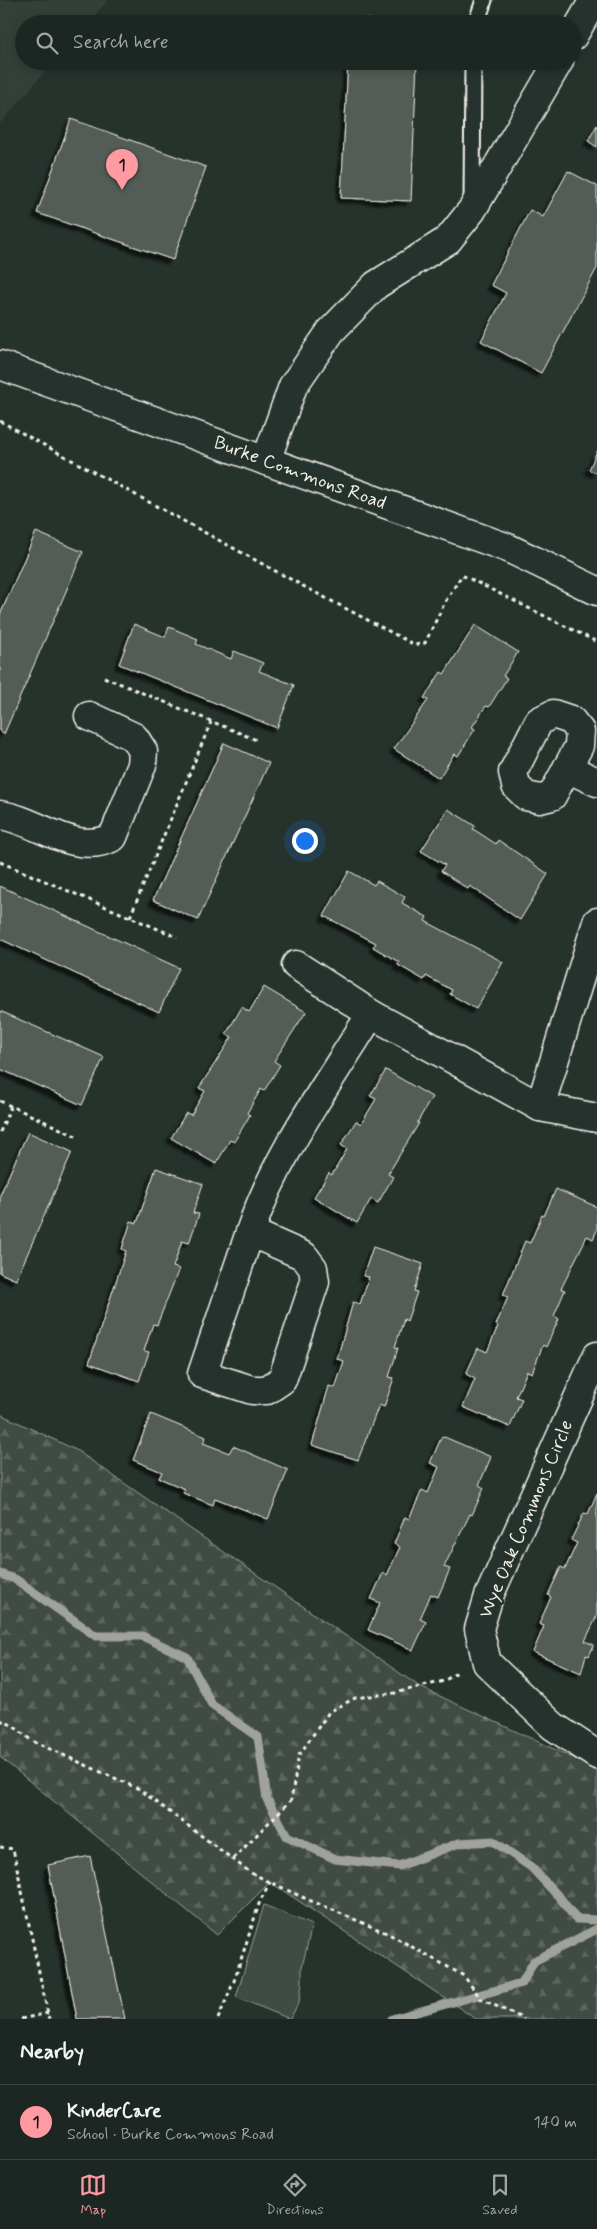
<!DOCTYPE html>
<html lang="en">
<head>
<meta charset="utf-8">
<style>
  :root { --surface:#1c2622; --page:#252e2a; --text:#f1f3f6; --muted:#a0a5a5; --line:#3a4340; --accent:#ff9aa2 }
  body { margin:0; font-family:Mynerve,sans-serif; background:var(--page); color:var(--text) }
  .you { position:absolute; left:304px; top:840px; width:18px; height:18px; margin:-12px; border:4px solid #fff; border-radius:50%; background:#1a73e8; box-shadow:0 0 0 8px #1a73e833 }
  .badge { display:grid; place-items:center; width:32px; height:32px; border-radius:50%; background:var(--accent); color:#111; font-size:16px; font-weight:700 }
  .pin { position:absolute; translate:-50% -41px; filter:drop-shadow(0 1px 2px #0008) }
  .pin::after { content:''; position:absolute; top:26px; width:18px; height:15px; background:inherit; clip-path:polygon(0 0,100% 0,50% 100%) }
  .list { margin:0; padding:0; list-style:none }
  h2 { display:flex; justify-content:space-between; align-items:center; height:65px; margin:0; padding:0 20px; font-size:21px }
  h2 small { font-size:16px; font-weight:400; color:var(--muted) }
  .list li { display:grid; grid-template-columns:32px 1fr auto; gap:15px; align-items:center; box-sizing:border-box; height:75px; padding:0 20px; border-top:1px solid var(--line) }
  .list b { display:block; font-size:19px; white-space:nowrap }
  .list p { margin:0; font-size:16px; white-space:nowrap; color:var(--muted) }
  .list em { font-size:16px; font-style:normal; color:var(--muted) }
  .icon { flex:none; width:28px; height:28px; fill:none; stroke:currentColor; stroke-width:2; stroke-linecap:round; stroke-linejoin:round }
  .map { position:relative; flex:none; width:597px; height:2019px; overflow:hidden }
  .search { position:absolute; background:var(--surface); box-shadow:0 2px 8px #0003; left:15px; right:15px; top:15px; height:55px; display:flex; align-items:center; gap:12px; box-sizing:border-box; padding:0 18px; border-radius:28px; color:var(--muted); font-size:19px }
  .sheet { height:140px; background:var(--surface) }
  nav { display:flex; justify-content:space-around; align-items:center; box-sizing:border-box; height:70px; border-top:1px solid var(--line); background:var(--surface); font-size:14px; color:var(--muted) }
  nav a { display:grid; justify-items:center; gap:2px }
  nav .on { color:var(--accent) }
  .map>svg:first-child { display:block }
  .built { fill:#333f39 }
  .green { fill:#414b45; stroke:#9a9e96 }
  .forest { fill:url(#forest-firs); stroke:#9a9e96 }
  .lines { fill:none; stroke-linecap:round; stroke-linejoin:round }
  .stream { stroke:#9fa39b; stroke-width:9 }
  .building { fill:#525c55; stroke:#f4f1e8; filter:url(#shadow) }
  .service-casing { stroke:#f4f1e8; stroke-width:19 }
  .minor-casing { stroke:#f4f1e8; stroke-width:31 }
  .tertiary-casing { stroke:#f4f1e8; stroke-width:31 }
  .path { stroke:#f4f1e8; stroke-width:3; stroke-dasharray:4 4; stroke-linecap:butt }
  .service { stroke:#26332d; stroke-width:15 }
  .minor { stroke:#26332d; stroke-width:28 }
  .tertiary { stroke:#26332d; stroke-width:28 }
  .labels { text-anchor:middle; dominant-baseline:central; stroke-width:5; stroke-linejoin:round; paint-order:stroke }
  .street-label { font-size:19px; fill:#f4f1e8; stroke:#26332d }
</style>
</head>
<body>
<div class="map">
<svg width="597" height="2019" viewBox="0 0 597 2019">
  <defs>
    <pattern id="forest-firs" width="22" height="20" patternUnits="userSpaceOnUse" patternTransform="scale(1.25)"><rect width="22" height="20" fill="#414b45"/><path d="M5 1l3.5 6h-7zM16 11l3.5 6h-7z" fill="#5d6560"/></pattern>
    <filter id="shadow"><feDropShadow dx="-4.5" dy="4.5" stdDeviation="1" flood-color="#0009"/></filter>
  </defs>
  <rect width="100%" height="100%" fill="#26332d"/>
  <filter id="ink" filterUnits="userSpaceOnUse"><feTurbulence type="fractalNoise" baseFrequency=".02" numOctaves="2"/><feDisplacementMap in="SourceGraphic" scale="10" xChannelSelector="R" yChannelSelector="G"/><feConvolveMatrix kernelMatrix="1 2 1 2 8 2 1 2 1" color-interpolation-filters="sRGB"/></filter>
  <g filter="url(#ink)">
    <polygon class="built" points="0,0 108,0 87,24 24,24 24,61 54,61 0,124"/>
    <polygon class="green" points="264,1905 312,1925 302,1967 302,1984 299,2002 290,2019 236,1997"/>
    <polygon class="forest" points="0,1414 76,1450 420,1687 597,1769 597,2019 476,2019 270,1882 217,1935 0,1757"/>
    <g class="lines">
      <g class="stream">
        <polyline points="0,1574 15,1579 96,1636 142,1636 187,1657 212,1705 258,1737 267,1799 287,1836 335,1859 399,1866 459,1843 493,1841 531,1867 560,1898 576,1919 597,1920"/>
        <polyline points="392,2019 522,1983 534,1961 597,1929"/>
      </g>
    </g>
    <g class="building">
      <polygon points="350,18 419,22 419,24 349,24"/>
      <polygon points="348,61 417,61 411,201 341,198"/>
      <polygon points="71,119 206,167 173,260 37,213"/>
      <polygon points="597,125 597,147 588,141"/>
      <polygon points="568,171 597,186 597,268 541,373 481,341 506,293 491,285 530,210 543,217"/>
      <polygon points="597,451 597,473 589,470"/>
      <polygon points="36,532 83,552 4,734 0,732 0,615"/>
      <polygon points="134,624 165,637 169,627 198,639 196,644 231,659 234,651 263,663 259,671 294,685 277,728 119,664"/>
      <polygon points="475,625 518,652 503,676 507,678 489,707 486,706 472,727 475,729 458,756 454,754 439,778 394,749 428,700 424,698 441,672 444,674"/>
      <polygon points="224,743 269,763 198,920 153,900"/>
      <polygon points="448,809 475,826 473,829 496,844 498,840 548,874 520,920 470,886 468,889 441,871 445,865 421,851"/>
      <polygon points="349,871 374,885 377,881 405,897 402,903 427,917 425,921 503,962 476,1009 450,994 452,990 426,976 424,980 398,965 399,962 373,947 376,943 324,916"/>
      <polygon points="0,886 179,968 159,1012 0,939"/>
      <polygon points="264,987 306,1012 274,1061 280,1065 264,1091 261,1089 247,1113 250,1115 234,1142 230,1140 216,1164 171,1138 186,1113 191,1115 205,1091 199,1088 232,1037 226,1034 242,1007 249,1012"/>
      <polygon points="0,1011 104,1057 82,1105 0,1069"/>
      <polygon points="386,1070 432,1097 417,1123 419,1123 388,1174 393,1177 378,1203 371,1199 357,1223 314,1197 329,1173 332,1175 347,1149 341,1145 356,1121 361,1124 376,1099 370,1096"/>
      <polygon points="28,1132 72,1152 16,1280 0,1273 0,1195"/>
      <polygon points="156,1168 203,1184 193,1213 199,1214 189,1243 182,1241 173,1267 179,1269 157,1325 153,1324 144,1351 149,1352 139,1381 89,1363 126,1251 122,1249 131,1221 137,1223"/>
      <polygon points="556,1189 597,1207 597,1230 593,1239 587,1236 561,1289 565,1290 554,1316 559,1319 546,1347 543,1345 532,1373 527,1371 516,1397 522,1399 510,1427 463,1407 475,1379 466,1374 478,1348 487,1352 498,1326 496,1325 508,1297 503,1295 525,1241 530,1243 542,1215 544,1216"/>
      <polygon points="373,1247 423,1264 414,1291 417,1292 407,1321 404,1319 395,1347 398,1348 389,1377 394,1378 384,1407 379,1405 358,1460 312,1445 329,1386 335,1388 344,1361 337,1359 353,1302 360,1304 369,1277 363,1276"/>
      <polygon points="151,1414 206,1437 203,1443 229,1453 233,1446 288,1470 268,1519 215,1498 213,1505 183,1493 185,1489 159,1478 162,1472 133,1460"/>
      <polygon points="442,1436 491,1457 479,1485 484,1488 472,1515 470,1514 444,1567 450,1569 438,1597 431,1594 420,1619 426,1622 413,1650 368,1630 380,1603 371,1599 383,1573 387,1575 400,1547 394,1544 405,1517 409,1519 422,1490 428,1493 439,1467 430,1463"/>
      <polygon points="597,1493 597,1616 585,1641 594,1645 589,1656 586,1655 581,1673 533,1652 544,1626 539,1624 551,1597 548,1595 561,1567 565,1569 577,1543 571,1540 584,1513 588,1514"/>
      <polygon points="90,1856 125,2019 77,2019 48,1865"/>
    </g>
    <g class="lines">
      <defs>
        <g id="service">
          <polyline points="476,24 484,0"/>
          <polyline points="472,202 473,61"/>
        </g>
        <g id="minor">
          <polyline points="573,36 594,0"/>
          <polyline points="266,461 293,386 331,331 376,285 448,240 472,210 559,61"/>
          <polygon points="553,714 571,720 580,731 579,746 552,796 540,799 526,796 516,786 513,772 539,721"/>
          <polyline points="567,768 597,782"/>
          <path d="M0,815C38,820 75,857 113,837L142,765L143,751L134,737L89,716"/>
          <polyline points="371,1014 540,1107 597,1118"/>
          <polyline points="540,1107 597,922"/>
          <path d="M250,1232L304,1256L313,1268L315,1282L282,1380L267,1390H252L202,1374L250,1232C277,1153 328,1084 371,1014L296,965"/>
          <polyline points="597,1356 489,1596 479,1629 487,1663 553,1726 597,1755"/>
        </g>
        <polyline id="tertiary" points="0,365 508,548 597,591"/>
      </defs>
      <use href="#service" class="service-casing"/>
      <use href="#minor" class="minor-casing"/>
      <use href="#tertiary" class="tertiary-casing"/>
      <g class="path">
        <polyline points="0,421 303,586 415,645 425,643 445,602 462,575 597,642"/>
        <polyline points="104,677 259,741"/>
        <polyline points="0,862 177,937"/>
        <polyline points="130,917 211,722"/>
        <polyline points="0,1101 78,1137"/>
        <polyline points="0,1132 11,1106"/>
        <polyline points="0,1720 12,1725 32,1741 139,1789 251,1873 302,1897 389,1934 464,1976 481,1999 524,2019"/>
        <polyline points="0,1847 13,1849 49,2019"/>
        <polyline points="233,1859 291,1800 299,1755 329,1712 355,1698 395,1693 444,1681 459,1671"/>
        <polyline points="21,2019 48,2013"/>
        <polyline points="218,2019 234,1981 260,1901 270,1882"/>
      </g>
      <use href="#service" class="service"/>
      <use href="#minor" class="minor"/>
      <use href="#tertiary" class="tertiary"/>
    </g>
  </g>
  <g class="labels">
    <g class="street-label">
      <text transform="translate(300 473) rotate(20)">Burke Commons Road</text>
      <text transform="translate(526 1519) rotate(-67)">Wye Oak Commons Circle</text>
    </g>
  </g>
</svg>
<div class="you"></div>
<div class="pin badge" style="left:122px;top:190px">1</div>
<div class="search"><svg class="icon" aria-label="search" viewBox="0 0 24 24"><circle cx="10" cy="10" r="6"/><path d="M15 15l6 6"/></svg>Search here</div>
</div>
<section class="sheet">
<h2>Nearby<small></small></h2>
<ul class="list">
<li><span class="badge">1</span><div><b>KinderCare</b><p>School · Burke Commons Road</p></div><em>140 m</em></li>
</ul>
</section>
<nav>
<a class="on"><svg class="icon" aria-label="map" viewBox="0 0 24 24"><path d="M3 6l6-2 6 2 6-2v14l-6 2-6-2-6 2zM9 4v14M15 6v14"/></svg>Map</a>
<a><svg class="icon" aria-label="directions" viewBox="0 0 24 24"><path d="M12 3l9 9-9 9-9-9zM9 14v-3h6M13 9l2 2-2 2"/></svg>Directions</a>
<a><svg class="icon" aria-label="saved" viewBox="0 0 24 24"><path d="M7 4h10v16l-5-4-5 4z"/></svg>Saved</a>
</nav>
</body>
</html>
